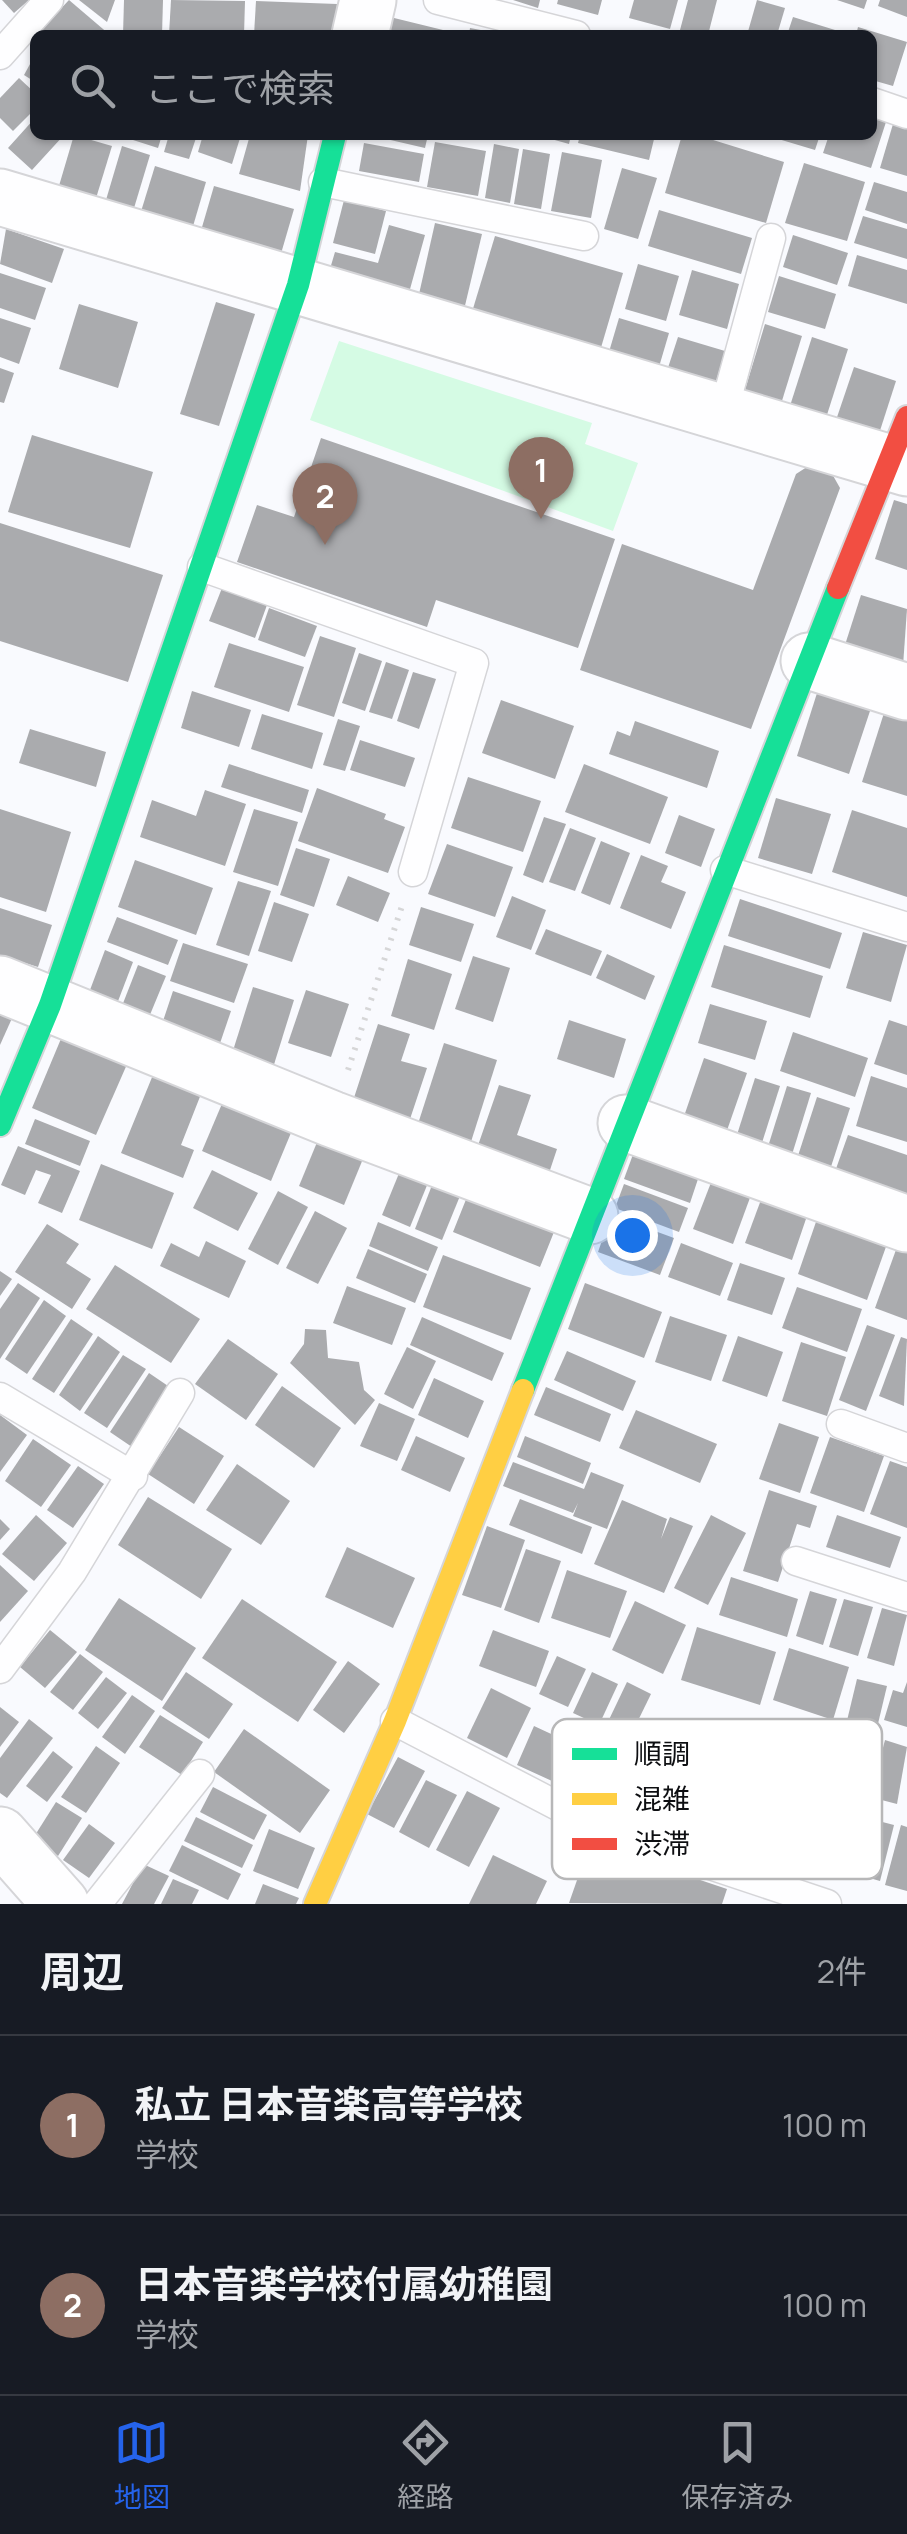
<!DOCTYPE html>
<html lang="ja">
<head>
<meta charset="utf-8">
<style>
  :root { --surface:#171b24; --page:#242831; --text:#f1f3f6; --muted:#9ea1a6; --line:#363941; --accent:#2563eb }
  body { margin:0; font-family:Manrope,"Noto Sans JP",sans-serif; background:var(--page); color:var(--text) }
  .you { position:absolute; left:632px; top:1235px; width:35px; height:35px; margin:-25px; border:8px solid #fff; border-radius:50%; background:#1a73e8; box-shadow:0 0 0 15px #1a73e833 }
  .badge { display:grid; place-items:center; width:65px; height:65px; border-radius:50%; background:var(--accent); color:#fff; font-size:32px; font-weight:700 }
  .pin { position:absolute; translate:-50% -82px; filter:drop-shadow(0 2px 5px #0008) }
  .pin::after { content:''; position:absolute; top:52px; width:35px; height:30px; background:inherit; clip-path:polygon(0 0,100% 0,50% 100%) }
  .list { margin:0; padding:0; list-style:none }
  h2 { display:flex; justify-content:space-between; align-items:center; height:130px; margin:0; padding:0 40px; font-size:42px }
  h2 small { font-size:32px; font-weight:400; color:var(--muted) }
  .list li { display:grid; grid-template-columns:65px 1fr auto; gap:30px; align-items:center; box-sizing:border-box; height:180px; padding:0 40px; border-top:2px solid var(--line) }
  .list b { display:block; font-size:38px; white-space:nowrap }
  .list p { margin:0; font-size:32px; white-space:nowrap; color:var(--muted) }
  .list em { font-size:32px; font-style:normal; color:var(--muted) }
  .icon { flex:none; width:55px; height:55px; fill:none; stroke:currentColor; stroke-width:2; stroke-linecap:round; stroke-linejoin:round }
  .map { position:relative; flex:none; width:907px; height:1904px; overflow:hidden }
  .search { position:absolute; background:var(--surface); box-shadow:0 2px 8px #0004; left:30px; right:30px; top:30px; height:110px; display:flex; align-items:center; gap:25px; box-sizing:border-box; padding:0 35px; border-radius:15px; color:var(--muted); font-size:38px }
  .sheet { height:490px; background:var(--surface) }
  nav { display:flex; justify-content:space-around; align-items:center; box-sizing:border-box; height:140px; border-top:2px solid var(--line); background:var(--surface); font-size:28px; color:var(--muted) }
  nav a { display:grid; justify-items:center; gap:5px }
  nav .on { color:var(--accent) }
  .map>svg:first-child { display:block }
  .green { fill:#d5fbe4 }
  .building { fill:#aaabae }
  .lines { fill:none; stroke-linecap:round; stroke-linejoin:round }
  .lane-casing { stroke:#d5d5d8; stroke-width:31 }
  .street-casing { stroke:#d5d5d8; stroke-width:59 }
  .fast-casing { stroke:#d5d5d8; stroke-width:26 }
  .slow-casing { stroke:#d5d5d8; stroke-width:26 }
  .jam-casing { stroke:#d5d5d8; stroke-width:26 }
  .path { stroke:#d6d6d7; stroke-width:6; stroke-dasharray:2.5 8; stroke-linecap:butt }
  .lane { stroke:#fefeff; stroke-width:28 }
  .street { stroke:#fefeff; stroke-width:55 }
  .fast { stroke:#16e098; stroke-width:22 }
  .slow { stroke:#ffcf43; stroke-width:22 }
  .jam { stroke:#f24e42; stroke-width:22 }
  .key { fill:#fff; stroke:#b7b7b8; stroke-width:2.5 }
  .key-label { font-size:28px; fill:#0e0f12 }
</style>
</head>
<body>
<div class="map">
<svg width="907" height="1904" viewBox="0 0 907 1904">
  <rect width="100%" height="100%" fill="#f9fafe"/>
  <polygon class="green" points="339,341 592,423 585,444 638,463 613,531 310,420"/>
  <g class="building">
    <polygon points="2,0 29,0 14,13"/>
    <polygon points="69,0 110,35 47,35 41,30"/>
    <polygon points="79,0 115,0 107,22"/>
    <polygon points="124,0 163,0 162,35 123,35"/>
    <polygon points="171,0 245,1 244,35 169,35"/>
    <polygon points="513,0 540,0 538,8"/>
    <polygon points="558,0 602,0 598,15 557,4"/>
    <polygon points="634,0 678,0 670,29 629,18"/>
    <polygon points="688,0 717,0 708,35 680,30"/>
    <polygon points="757,0 785,8 777,35 747,35"/>
    <polygon points="837,0 867,0 864,9"/>
    <polygon points="880,0 907,0 907,17 878,6"/>
    <polygon points="256,1 337,4 335,35 254,35"/>
    <polygon points="390,17 443,30 442,35 386,35"/>
    <polygon points="793,17 848,34 848,35 787,35"/>
    <polygon points="858,27 907,42 893,86 872,80 872,35 856,35"/>
    <polygon points="470,28 497,33 496,35 469,35"/>
    <polygon points="35,55 35,82 24,75"/>
    <polygon points="19,78 35,93 35,109 13,131 0,118 0,98"/>
    <polygon points="35,118 35,135 64,135 32,170 8,148"/>
    <polygon points="872,118 886,122 871,168 823,153 829,135 872,135"/>
    <polygon points="893,124 907,128 907,176 880,168"/>
    <polygon points="74,135 112,146 93,208 56,196"/>
    <polygon points="134,135 162,135 158,148 133,140"/>
    <polygon points="169,135 197,135 189,159 164,152"/>
    <polygon points="203,135 241,135 232,164 198,152"/>
    <polygon points="250,135 308,135 300,191 239,174"/>
    <polygon points="369,135 428,135 425,148"/>
    <polygon points="537,135 571,135 569,144"/>
    <polygon points="580,135 655,135 649,160 578,143"/>
    <polygon points="682,135 697,135 784,162 766,223 665,193"/>
    <polygon points="765,135 820,135 815,150"/>
    <polygon points="435,142 486,151 478,196 427,187"/>
    <polygon points="364,143 424,154 419,182 359,171"/>
    <polygon points="494,144 519,149 510,203 485,198"/>
    <polygon points="122,146 150,155 131,218 103,210"/>
    <polygon points="523,149 550,154 541,209 514,204"/>
    <polygon points="562,152 602,160 591,218 551,211"/>
    <polygon points="804,163 865,182 847,241 785,223"/>
    <polygon points="155,166 206,182 191,233 139,218"/>
    <polygon points="622,168 657,178 638,239 604,229"/>
    <polygon points="874,182 907,192 907,224 865,210"/>
    <polygon points="214,186 294,209 280,257 200,234"/>
    <polygon points="344,200 386,211 375,254 333,243"/>
    <polygon points="659,210 752,238 741,274 648,246"/>
    <polygon points="863,216 907,229 907,259 854,243"/>
    <polygon points="435,223 482,234 463,314 417,303"/>
    <polygon points="389,225 425,235 407,300 327,279 335,252 378,263"/>
    <polygon points="6,229 64,249 52,283 0,264"/>
    <polygon points="793,235 848,253 837,285 783,267"/>
    <polygon points="495,236 623,273 600,351 472,312"/>
    <polygon points="857,255 907,270 907,304 848,286"/>
    <polygon points="638,264 679,276 666,321 625,309"/>
    <polygon points="692,270 739,284 727,329 679,315"/>
    <polygon points="0,273 46,288 35,320 0,308"/>
    <polygon points="779,276 836,294 825,329 768,312"/>
    <polygon points="216,302 255,314 219,426 180,414"/>
    <polygon points="79,304 138,322 118,388 59,369"/>
    <polygon points="0,318 31,328 19,364 0,357"/>
    <polygon points="619,318 669,333 656,377 606,362"/>
    <polygon points="765,324 802,336 781,404 744,393"/>
    <polygon points="678,337 725,351 712,395 664,380"/>
    <polygon points="812,337 848,349 825,421 789,409"/>
    <polygon points="854,367 896,381 876,443 833,429"/>
    <polygon points="0,368 14,373 4,403 0,402"/>
    <polygon points="32,435 153,472 130,548 8,512"/>
    <polygon points="321,438 615,539 578,648 436,600 427,627 237,562 257,505 294,517"/>
    <polygon points="810,465 831,472 840,488 751,729 580,670 622,544 753,590 796,474"/>
    <polygon points="894,500 907,504 907,570 875,559"/>
    <polygon points="0,523 163,575 128,682 0,641"/>
    <polygon points="222,588 267,605 255,638 209,621"/>
    <polygon points="861,595 907,609 903,666 844,648"/>
    <polygon points="269,608 317,626 305,657 258,640"/>
    <polygon points="320,636 356,648 334,717 297,705"/>
    <polygon points="229,643 304,667 289,712 214,687"/>
    <polygon points="359,653 382,661 365,711 342,703"/>
    <polygon points="386,662 409,670 392,719 369,712"/>
    <polygon points="413,672 436,679 419,729 397,721"/>
    <polygon points="818,690 871,708 849,774 797,756"/>
    <polygon points="192,691 251,710 239,747 181,728"/>
    <polygon points="501,700 574,726 555,779 482,753"/>
    <polygon points="884,713 907,720 907,796 862,782"/>
    <polygon points="262,714 323,733 312,769 251,749"/>
    <polygon points="338,719 360,726 345,771 323,765"/>
    <polygon points="635,721 719,751 707,788 609,754 617,731 630,736"/>
    <polygon points="30,729 106,752 96,787 19,763"/>
    <polygon points="360,740 415,758 405,787 350,770"/>
    <polygon points="229,764 309,790 302,813 221,787"/>
    <polygon points="584,764 668,797 650,844 565,812"/>
    <polygon points="468,777 541,801 523,852 451,828"/>
    <polygon points="317,788 386,814 384,819 405,827 388,873 298,841"/>
    <polygon points="205,790 246,804 225,866 140,837 152,800 196,816"/>
    <polygon points="776,798 831,814 812,874 758,858"/>
    <polygon points="0,809 71,832 46,912 0,897"/>
    <polygon points="254,809 298,822 278,886 233,872"/>
    <polygon points="852,810 907,828 907,897 832,872"/>
    <polygon points="679,815 715,829 701,867 665,853"/>
    <polygon points="544,817 566,824 543,883 523,875"/>
    <polygon points="570,828 596,838 575,891 549,882"/>
    <polygon points="601,841 630,853 610,905 581,893"/>
    <polygon points="447,844 513,867 495,917 428,894"/>
    <polygon points="296,848 330,859 314,907 280,895"/>
    <polygon points="641,855 668,866 661,882 686,892 671,929 620,908"/>
    <polygon points="135,860 213,888 196,935 118,907"/>
    <polygon points="348,876 390,893 378,922 336,905"/>
    <polygon points="238,881 271,891 249,956 216,945"/>
    <polygon points="512,896 546,910 531,950 496,937"/>
    <polygon points="740,899 842,933 830,969 728,936"/>
    <polygon points="274,902 309,914 292,962 258,951"/>
    <polygon points="421,907 474,924 461,962 409,945"/>
    <polygon points="0,908 52,925 38,967 0,955"/>
    <polygon points="117,917 178,940 168,965 107,942"/>
    <polygon points="546,929 602,951 591,976 535,954"/>
    <polygon points="863,932 907,945 891,1002 846,988"/>
    <polygon points="183,943 248,964 234,1003 170,981"/>
    <polygon points="724,945 823,976 810,1018 711,987"/>
    <polygon points="105,950 133,962 115,1009 87,998"/>
    <polygon points="607,954 655,976 645,1000 596,978"/>
    <polygon points="473,956 510,968 493,1022 455,1009"/>
    <polygon points="408,959 452,974 434,1030 391,1016"/>
    <polygon points="138,965 166,976 147,1022 120,1011"/>
    <polygon points="253,987 294,1000 272,1071 231,1057"/>
    <polygon points="306,990 349,1004 331,1057 288,1043"/>
    <polygon points="173,991 231,1011 216,1055 158,1036"/>
    <polygon points="710,1004 767,1021 755,1060 698,1043"/>
    <polygon points="0,1010 13,1016 0,1045"/>
    <polygon points="569,1020 626,1039 614,1078 557,1059"/>
    <polygon points="889,1020 907,1026 907,1075 874,1064"/>
    <polygon points="378,1024 410,1034 401,1061 427,1068 407,1128 350,1110"/>
    <polygon points="793,1032 868,1058 855,1097 780,1071"/>
    <polygon points="63,1034 128,1062 96,1135 32,1108"/>
    <polygon points="444,1043 497,1060 469,1148 416,1130"/>
    <polygon points="704,1058 747,1073 724,1139 681,1125"/>
    <polygon points="155,1070 203,1089 181,1145 194,1150 183,1178 121,1153"/>
    <polygon points="871,1076 907,1088 907,1142 856,1126"/>
    <polygon points="755,1078 780,1086 760,1149 735,1141"/>
    <polygon points="499,1085 531,1095 517,1135 557,1149 547,1179 475,1154"/>
    <polygon points="787,1086 811,1093 790,1161 766,1153"/>
    <polygon points="817,1097 850,1108 828,1176 795,1165"/>
    <polygon points="224,1099 293,1128 271,1181 202,1151"/>
    <polygon points="35,1119 90,1141 80,1166 25,1144"/>
    <polygon points="320,1135 365,1154 344,1205 299,1186"/>
    <polygon points="848,1135 907,1155 907,1207 832,1180"/>
    <polygon points="18,1146 80,1171 62,1213 38,1203 51,1175 36,1170 25,1195 1,1185"/>
    <polygon points="635,1149 700,1173 690,1203 624,1179"/>
    <polygon points="101,1164 174,1193 152,1249 79,1220"/>
    <polygon points="402,1166 430,1178 410,1227 382,1215"/>
    <polygon points="212,1170 258,1193 238,1231 193,1208"/>
    <polygon points="434,1180 462,1191 442,1240 415,1229"/>
    <polygon points="712,1180 751,1195 733,1244 693,1229"/>
    <polygon points="624,1184 688,1208 679,1232 615,1208"/>
    <polygon points="278,1191 308,1207 278,1265 248,1249"/>
    <polygon points="469,1192 556,1227 540,1267 453,1232"/>
    <polygon points="762,1197 808,1213 792,1260 745,1243"/>
    <polygon points="315,1211 347,1228 318,1284 286,1268"/>
    <polygon points="611,1215 674,1238 660,1275 598,1252"/>
    <polygon points="817,1219 887,1244 867,1300 798,1274"/>
    <polygon points="378,1222 438,1247 428,1271 369,1246"/>
    <polygon points="47,1224 79,1244 66,1263 91,1279 72,1309 15,1272"/>
    <polygon points="206,1241 246,1261 229,1298 160,1266 171,1243 199,1257"/>
    <polygon points="681,1243 733,1263 720,1296 668,1277"/>
    <polygon points="897,1247 907,1251 907,1320 875,1308"/>
    <polygon points="368,1249 427,1274 415,1303 356,1278"/>
    <polygon points="443,1255 531,1288 511,1340 423,1307"/>
    <polygon points="740,1263 785,1278 772,1315 727,1300"/>
    <polygon points="115,1265 200,1319 171,1363 86,1309"/>
    <polygon points="0,1271 12,1279 0,1296"/>
    <polygon points="18,1283 40,1298 0,1359 0,1309"/>
    <polygon points="585,1283 662,1312 644,1358 568,1329"/>
    <polygon points="347,1286 406,1308 392,1345 333,1323"/>
    <polygon points="797,1287 862,1309 847,1352 782,1328"/>
    <polygon points="44,1300 66,1316 27,1374 5,1359"/>
    <polygon points="670,1316 727,1335 711,1381 655,1362"/>
    <polygon points="422,1317 504,1353 492,1381 410,1345"/>
    <polygon points="71,1319 93,1334 54,1393 32,1379"/>
    <polygon points="867,1325 895,1335 866,1411 839,1400"/>
    <polygon points="305,1329 326,1330 328,1358 359,1362 364,1390 375,1400 355,1425 290,1363 304,1344"/>
    <polygon points="98,1336 120,1352 80,1411 59,1395"/>
    <polygon points="738,1336 783,1352 767,1397 722,1381"/>
    <polygon points="901,1337 907,1339 904,1406 879,1396"/>
    <polygon points="228,1339 278,1374 246,1420 195,1384"/>
    <polygon points="801,1342 846,1357 827,1416 782,1401"/>
    <polygon points="407,1347 436,1361 413,1409 384,1394"/>
    <polygon points="567,1351 636,1381 623,1411 554,1380"/>
    <polygon points="123,1355 146,1369 107,1428 84,1413"/>
    <polygon points="149,1373 171,1388 132,1447 110,1432"/>
    <polygon points="434,1378 484,1401 468,1438 418,1415"/>
    <polygon points="282,1386 341,1428 314,1468 255,1425"/>
    <polygon points="546,1387 611,1414 600,1442 534,1415"/>
    <polygon points="379,1403 415,1419 397,1461 360,1446"/>
    <polygon points="636,1410 717,1444 700,1483 619,1448"/>
    <polygon points="0,1415 27,1435 0,1472"/>
    <polygon points="779,1423 819,1437 800,1493 759,1479"/>
    <polygon points="179,1427 224,1456 194,1504 148,1474"/>
    <polygon points="416,1436 465,1458 450,1492 401,1470"/>
    <polygon points="525,1436 591,1463 583,1484 517,1457"/>
    <polygon points="830,1437 884,1456 864,1512 810,1493"/>
    <polygon points="33,1439 71,1465 41,1507 5,1481"/>
    <polygon points="890,1461 907,1467 907,1528 870,1514"/>
    <polygon points="513,1462 584,1489 591,1472 624,1485 607,1529 573,1516 578,1503 573,1513 503,1486"/>
    <polygon points="237,1464 290,1501 261,1545 206,1510"/>
    <polygon points="78,1466 104,1484 73,1528 47,1510"/>
    <polygon points="769,1490 817,1506 810,1528 797,1524 778,1582 743,1571"/>
    <polygon points="148,1497 232,1549 201,1599 118,1545"/>
    <polygon points="520,1499 592,1527 582,1554 509,1525"/>
    <polygon points="622,1500 667,1519 661,1539 670,1517 693,1526 664,1593 594,1564"/>
    <polygon points="36,1515 67,1543 34,1581 2,1554"/>
    <polygon points="711,1515 746,1533 708,1605 674,1588"/>
    <polygon points="837,1515 901,1537 890,1568 826,1547"/>
    <polygon points="0,1519 10,1529 0,1540"/>
    <polygon points="487,1526 525,1540 501,1608 462,1595"/>
    <polygon points="347,1547 415,1578 393,1628 325,1597"/>
    <polygon points="526,1549 561,1561 539,1623 504,1610"/>
    <polygon points="0,1565 28,1591 0,1622"/>
    <polygon points="567,1570 627,1591 610,1638 551,1618"/>
    <polygon points="731,1577 798,1599 787,1637 719,1615"/>
    <polygon points="810,1591 837,1599 823,1645 796,1636"/>
    <polygon points="119,1598 196,1648 162,1701 85,1650"/>
    <polygon points="242,1599 337,1662 298,1722 202,1658"/>
    <polygon points="844,1599 873,1607 858,1656 829,1647"/>
    <polygon points="635,1601 686,1625 663,1674 612,1650"/>
    <polygon points="882,1608 907,1615 894,1666 867,1658"/>
    <polygon points="697,1627 776,1652 760,1705 681,1680"/>
    <polygon points="50,1630 77,1652 45,1688 20,1667"/>
    <polygon points="493,1630 549,1651 536,1687 479,1666"/>
    <polygon points="789,1648 849,1667 833,1720 773,1700"/>
    <polygon points="80,1654 103,1672 73,1710 50,1692"/>
    <polygon points="557,1656 586,1669 568,1707 539,1694"/>
    <polygon points="348,1661 380,1684 344,1733 313,1710"/>
    <polygon points="186,1672 233,1704 209,1739 162,1708"/>
    <polygon points="592,1672 618,1684 599,1725 573,1713"/>
    <polygon points="106,1677 127,1693 98,1729 78,1713"/>
    <polygon points="857,1679 887,1686 849,1845 819,1837"/>
    <polygon points="627,1682 651,1694 629,1739 605,1728"/>
    <polygon points="907,1682 907,1727 884,1720 893,1690 903,1693"/>
    <polygon points="491,1688 531,1708 507,1758 467,1738"/>
    <polygon points="132,1695 155,1711 125,1754 102,1737"/>
    <polygon points="0,1707 19,1722 0,1747"/>
    <polygon points="160,1715 203,1742 182,1775 139,1747"/>
    <polygon points="29,1719 53,1738 7,1798 0,1793 0,1758"/>
    <polygon points="534,1726 562,1739 568,1726 621,1751 598,1802 517,1765"/>
    <polygon points="244,1729 330,1790 300,1833 214,1772"/>
    <polygon points="885,1740 907,1747 897,1804 870,1797"/>
    <polygon points="96,1746 120,1763 86,1813 61,1797"/>
    <polygon points="53,1751 73,1767 47,1802 26,1786"/>
    <polygon points="398,1757 425,1771 394,1828 367,1814"/>
    <polygon points="426,1780 457,1795 429,1848 399,1832"/>
    <polygon points="213,1787 267,1815 254,1840 200,1812"/>
    <polygon points="467,1791 500,1808 469,1867 436,1850"/>
    <polygon points="56,1802 82,1818 58,1856 32,1840"/>
    <polygon points="196,1817 253,1845 242,1868 184,1841"/>
    <polygon points="867,1818 894,1825 880,1881 852,1873"/>
    <polygon points="89,1824 115,1843 89,1878 63,1860"/>
    <polygon points="901,1825 907,1827 907,1891 885,1885"/>
    <polygon points="269,1829 315,1848 298,1889 253,1871"/>
    <polygon points="590,1843 727,1889 722,1904 569,1903"/>
    <polygon points="182,1845 241,1874 228,1900 169,1871"/>
    <polygon points="493,1855 547,1881 536,1904 469,1904"/>
    <polygon points="143,1864 169,1876 154,1904 122,1904"/>
    <polygon points="173,1879 199,1890 192,1904 161,1904"/>
    <polygon points="263,1884 299,1898 296,1904 255,1904"/>
  </g>
  <g class="lines">
    <defs>
      <g id="lane">
        <polyline points="438,0 576,35"/>
        <polyline points="0,55 49,0"/>
        <polyline points="872,102 907,114"/>
        <polyline points="323,182 584,236"/>
        <polyline points="723,413 771,238"/>
        <polyline points="202,567 474,663 413,872"/>
        <polyline points="725,870 907,927"/>
        <polyline points="0,1397 133,1476"/>
        <polyline points="841,1424 907,1448"/>
        <polyline points="796,1561 907,1597"/>
        <polyline points="0,1669 72,1572 180,1393"/>
        <polyline points="395,1721 602,1829 827,1904"/>
        <polyline points="97,1904 200,1774"/>
      </g>
      <g id="street">
        <polyline points="360,35 368,0"/>
        <polyline points="0,197 907,468"/>
        <polyline points="809,661 907,692"/>
        <polyline points="0,984 332,1119 590,1216"/>
        <polyline points="626,1123 907,1224"/>
        <polyline points="0,1835 61,1904"/>
      </g>
      <g id="fast">
        <polyline points="0,1125 50,1005 298,285 335,135"/>
        <polyline points="523,1390 838,588"/>
      </g>
      <polyline id="slow" points="315,1904 395,1721 523,1390"/>
      <polyline id="jam" points="838,588 907,417"/>
    </defs>
    <use href="#lane" class="lane-casing"/>
    <use href="#street" class="street-casing"/>
    <use href="#fast" class="fast-casing"/>
    <use href="#slow" class="slow-casing"/>
    <use href="#jam" class="jam-casing"/>
    <polyline class="path" points="348,1070 402,906"/>
    <use href="#lane" class="lane"/>
    <use href="#street" class="street"/>
    <use href="#fast" class="fast"/>
    <use href="#slow" class="slow"/>
    <use href="#jam" class="jam"/>
  </g>
  <rect x="552" y="1719" width="330" height="160" rx="15" class="key"/>
  <rect x="572" y="1748" width="45" height="12" fill="#16e098"/>
  <rect x="572" y="1793" width="45" height="12" fill="#ffcf43"/>
  <rect x="572" y="1838" width="45" height="12" fill="#f24e42"/>
  <g class="key-label">
    <text x="634" y="1764">順調</text>
    <text x="634" y="1809">混雑</text>
    <text x="634" y="1854">渋滞</text>
  </g>
</svg>
<div class="you"></div>
<div class="pin badge" style="left:541px;top:519px;background:#8d6e63">1</div>
<div class="pin badge" style="left:325px;top:545px;background:#8d6e63">2</div>
<div class="search"><svg class="icon" aria-label="search" viewBox="0 0 24 24"><circle cx="10" cy="10" r="6"/><path d="M15 15l6 6"/></svg>ここで検索</div>
</div>
<section class="sheet">
<h2>周辺<small>2件</small></h2>
<ul class="list">
<li><span class="badge" style="background:#8d6e63">1</span><div><b>私立 日本音楽高等学校</b><p>学校</p></div><em>100 m</em></li>
<li><span class="badge" style="background:#8d6e63">2</span><div><b>日本音楽学校付属幼稚園</b><p>学校</p></div><em>100 m</em></li>
</ul>
</section>
<nav>
<a class="on"><svg class="icon" aria-label="map" viewBox="0 0 24 24"><path d="M3 6l6-2 6 2 6-2v14l-6 2-6-2-6 2zM9 4v14M15 6v14"/></svg>地図</a>
<a><svg class="icon" aria-label="directions" viewBox="0 0 24 24"><path d="M12 3l9 9-9 9-9-9zM9 14v-3h6M13 9l2 2-2 2"/></svg>経路</a>
<a><svg class="icon" aria-label="saved" viewBox="0 0 24 24"><path d="M7 4h10v16l-5-4-5 4z"/></svg>保存済み</a>
</nav>
</body>
</html>
